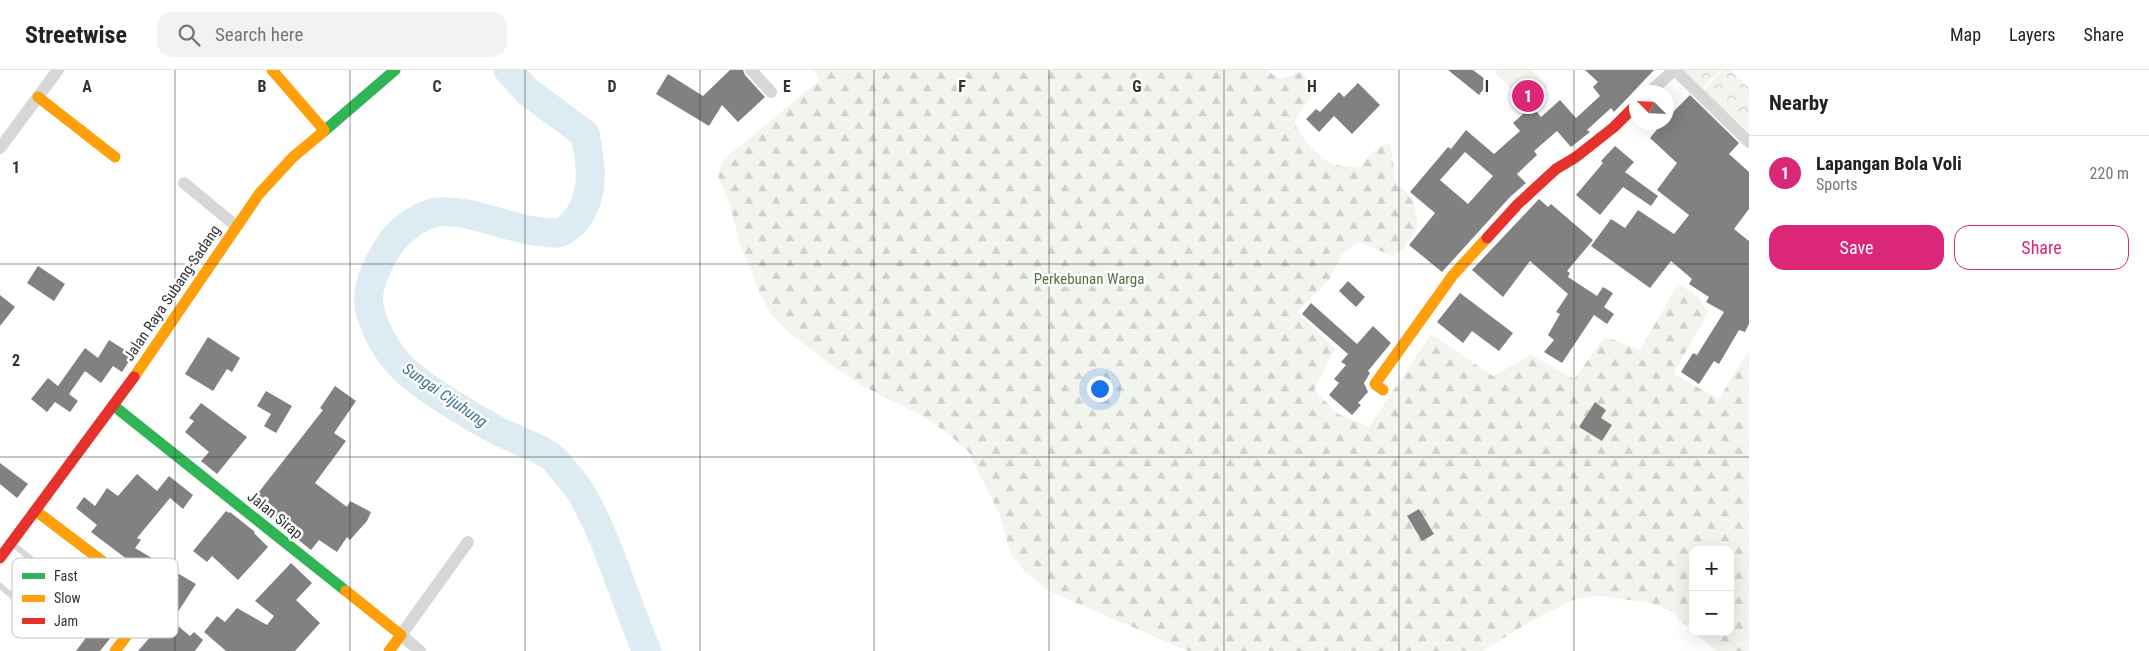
<!DOCTYPE html>
<html lang="en">
<head>
<meta charset="utf-8">
<style>
  :root { --surface:#fff; --page:#f2f2f2; --text:#222; --muted:#767676; --line:#e0e0e0; --accent:#db2777 }
  body { margin:0; font-family:"Roboto Condensed",sans-serif; background:var(--page); color:var(--text) }
  .controls { position:absolute; right:15px; bottom:15px; display:grid; overflow:hidden; border-radius:10px; box-shadow:0 5px 20px #0002 }
  .controls button { width:45px; height:45px; display:grid; place-items:center; padding:0; border:0; border-bottom:1px solid var(--line); background:var(--surface); color:var(--text); font:25px sans-serif }
  .compass { position:absolute; left:1629px; top:15px; width:45px; height:45px; border-radius:50%; background:var(--surface); box-shadow:0 5px 20px #0002; rotate:294deg }
  .you { position:absolute; left:1099px; top:318px; width:18px; height:18px; margin:-12px; border:4px solid #fff; border-radius:50%; background:#1a73e8; box-shadow:0 0 0 8px #1a73e833 }
  .badge { display:grid; place-items:center; width:32px; height:32px; border-radius:50%; background:var(--accent); color:#fff; font-size:16px; font-weight:700 }
  .pin { position:absolute; translate:-50% -50%; border:2px solid #fff; box-shadow:0 1px 5px #0006 }
  .list { margin:0; padding:0; list-style:none }
  h2 { display:flex; justify-content:space-between; align-items:center; height:65px; margin:0; padding:0 20px; font-size:21px }
  h2 small { font-size:16px; font-weight:400; color:var(--muted) }
  .list li { display:grid; grid-template-columns:32px 1fr auto; gap:15px; align-items:center; box-sizing:border-box; height:75px; padding:0 20px; border-top:1px solid var(--line) }
  .list b { display:block; font-size:19px; white-space:nowrap }
  .list p { margin:0; font-size:16px; white-space:nowrap; color:var(--muted) }
  .list em { font-size:16px; font-style:normal; color:var(--muted) }
  .actions { display:flex; gap:10px; padding:15px 20px }
  .actions a { flex:1; padding:11px 0; border:1px solid var(--accent); border-radius:15px; text-align:center; font-size:18px; color:var(--accent) }
  .actions .main { background:var(--accent); color:#fff }
  .icon { flex:none; width:28px; height:28px; fill:none; stroke:currentColor; stroke-width:2; stroke-linecap:round; stroke-linejoin:round }
  .map { position:relative; flex:none; width:1749px; height:581px; overflow:hidden }
  header { display:flex; align-items:center; gap:30px; box-sizing:border-box; height:70px; padding:0 25px; background:var(--surface); border-bottom:1px solid var(--line) }
  header strong { font-size:24px }
  nav { display:flex; gap:28px; margin-inline-start:auto; font-size:18px }
  .search { width:350px; height:45px; background:var(--page); display:flex; align-items:center; gap:12px; box-sizing:border-box; padding:0 18px; border-radius:15px; color:var(--muted); font-size:19px }
  main { display:flex }
  aside { flex:1; background:var(--surface) }
  .map>svg:first-child { display:block }
  .forest { fill:url(#forest-firs) }
  .park { fill:url(#park-crowns) }
  .garden { fill:#f1f5ed }
  .lines { fill:none; stroke-linecap:round; stroke-linejoin:round }
  .river { stroke:#ddebf3; stroke-width:29 }
  .building { fill:#818181; fill-rule:evenodd }
  .lane { stroke:#d7d7d7; stroke-width:6 }
  .street { stroke:#d7d7d7; stroke-width:12 }
  .fast { stroke:#30b455; stroke-width:11 }
  .slow { stroke:#ff9f0a; stroke-width:11 }
  .jam { stroke:#e5322d; stroke-width:11 }
  .grid { fill:none; stroke:#333; stroke-width:1; stroke-opacity:0.55 }
  .labels { text-anchor:middle; dominant-baseline:central; stroke-width:5; stroke-linejoin:round; paint-order:stroke }
  .park-label { font-size:15px; fill:#56703f; stroke:#fff }
  .street-label { font-size:15px; fill:#333; stroke:#fff }
  .water-label { font-size:16px; font-style:italic; fill:#3f7597; stroke:#fff }
  .key { fill:#fff; stroke:#c2c2c2; stroke-width:1 }
  .key-label { font-size:14px; fill:#333 }
  .grid-label { font-size:16px; text-anchor:middle; font-weight:bold; fill:#333; stroke:#fff; stroke-width:5; stroke-linejoin:round; paint-order:stroke }
</style>
</head>
<body>
<header>
<strong>Streetwise</strong>
<div class="search"><svg class="icon" aria-label="search" viewBox="0 0 24 24"><circle cx="10" cy="10" r="6"/><path d="M15 15l6 6"/></svg>Search here</div>
<nav><a>Map</a><a>Layers</a><a>Share</a></nav>
</header>
<main>
<div class="map">
<svg width="1749" height="581" viewBox="0 0 1749 581">
  <defs>
    <pattern id="forest-firs" width="22" height="20" patternUnits="userSpaceOnUse" patternTransform="scale(1.25)"><rect width="22" height="20" fill="#f1f5ed"/><path d="M5 1l3.5 6h-7zM16 11l3.5 6h-7z" fill="#cfd2cc"/></pattern>
    <pattern id="park-crowns" width="20" height="18" patternUnits="userSpaceOnUse" patternTransform="scale(1.25)"><rect width="20" height="18" fill="#f1f5ed"/><path d="M2 6a3 3 0 1 1 6 0M12 15a3 3 0 1 1 6 0" fill="none" stroke="#cfd2cc"/></pattern>
  </defs>
  <rect width="100%" height="100%" fill="#fff"/>
  <path class="forest" d="M813,0H1266L1280,9L1303,1L1314,23L1294,51C1298,64 1319,89 1333,94C1341,97 1352,96 1360,98L1370,84L1385,74L1391,75C1391,85 1395,97 1393,106L1397,114L1413,128L1418,156L1404,178L1392,186L1358,171L1341,186L1329,210L1297,242L1335,279L1314,320L1338,344L1369,357L1431,264L1493,306L1531,285L1574,309L1605,267L1640,280L1678,214L1698,226L1708,243L1673,304L1719,329L1749,280V581H1717L1693,562H1730V480H1693V562L1671,541L1650,533L1600,526L1575,529L1526,554L1483,581H1188L1051,522L1025,502L1011,484L999,443L968,381L946,362L922,346L861,315L827,292L787,261L771,244L761,225L740,174L730,135L718,106L723,90L820,10Z"/>
  <g class="park">
    <polygon points="1683,0 1721,0 1703,18"/>
    <polygon points="1723,0 1730,0 1749,18 1749,62 1704,20"/>
  </g>
  <polygon class="garden" points="1498,0 1532,0 1548,16 1528,36 1495,3"/>
  <g class="lines">
    <path class="river" d="M508,0L528,22L585,64C590,91 596,119 580,144C575,152 568,160 558,163C554,164 547,162 542,162C507,159 473,139 437,142C421,144 399,161 390,174C381,188 371,207 369,223C366,247 384,277 399,294C419,316 472,347 498,361C511,368 546,380 554,389C562,399 573,410 580,421C610,472 623,528 647,581"/>
  </g>
  <g class="building">
    <polygon points="730,0 743,0 745,5 765,27 738,52 722,35 709,56 656,24 668,4 703,26"/>
    <polygon points="1448,0 1473,0 1489,12 1479,25"/>
    <path d="M1585,0H1654L1614,42L1611,38L1587,60L1590,62L1571,77L1557,61L1534,81L1537,85L1517,104L1526,113L1510,127L1442,202L1409,175L1435,143L1410,122L1448,77L1451,79L1466,60L1494,84L1520,61L1513,53L1532,36L1541,47L1560,30L1576,48L1600,26L1593,17L1598,12ZM1465,82L1493,106L1468,134L1440,110Z"/>
    <polygon points="1358,13 1380,35 1352,64 1334,46 1319,62 1306,49 1316,39 1320,42 1339,22 1344,27"/>
    <polygon points="1690,25 1739,73 1729,84 1749,102 1749,139 1734,159 1749,171 1749,254 1745,262 1739,260 1719,294 1714,291 1699,314 1681,302 1693,283 1697,285 1724,242 1706,232 1709,227 1689,214 1692,209 1671,191 1650,218 1591,176 1611,149 1625,158 1638,140 1674,164 1689,145 1657,120 1677,93 1650,68 1663,52 1666,52 1666,49"/>
    <polygon points="1615,76 1634,92 1625,102 1658,126 1651,136 1623,117 1600,145 1576,125 1603,93 1601,91"/>
    <polygon points="1539,129 1548,137 1551,134 1593,170 1567,201 1570,203 1568,207 1597,226 1603,217 1613,223 1604,237 1614,244 1607,254 1594,245 1562,293 1544,282 1554,270 1548,265 1560,244 1556,242 1568,224 1530,191 1503,227 1472,200"/>
    <polygon points="38,196 65,214 54,231 27,213"/>
    <polygon points="1348,211 1365,227 1356,237 1339,221"/>
    <polygon points="1460,223 1513,263 1499,281 1472,261 1463,273 1437,252"/>
    <polygon points="0,225 15,237 0,256"/>
    <polygon points="1311,233 1357,274 1373,256 1391,273 1368,301 1370,303 1364,313 1368,322 1358,333 1361,335 1352,345 1329,325 1339,313 1334,309 1346,295 1341,292 1348,284 1302,244"/>
    <polygon points="208,267 240,288 232,302 227,299 213,321 185,304"/>
    <polygon points="109,270 133,285 122,302 113,296 101,313 85,301 69,324 78,331 70,342 55,332 47,342 31,329 48,308 58,316 85,278 98,288"/>
    <polygon points="335,316 356,331 334,363 346,371 315,413 347,437 350,431 371,442 367,451 350,470 347,467 337,482 319,470 311,480 251,432 323,340 320,338"/>
    <polygon points="266,321 292,336 276,363 264,356 271,344 257,336"/>
    <polygon points="1595,332 1606,340 1601,348 1612,355 1602,371 1579,357"/>
    <polygon points="201,333 247,367 217,404 201,391 209,382 185,362 194,351 189,348"/>
    <polygon points="0,393 28,414 17,428 0,414"/>
    <polygon points="137,404 157,421 169,406 193,425 183,439 170,428 137,468 141,470 135,478 196,514 172,551 190,566 194,562 203,570 195,581 138,581 158,558 150,552 170,528 154,517 156,513 142,505 144,502 91,462 97,455 76,438 84,427 95,436 107,418 118,426"/>
    <polygon points="1419,439 1434,464 1422,471 1407,446"/>
    <polygon points="226,441 229,443 230,442 255,462 254,463 268,477 238,510 212,486 207,492 193,481"/>
    <polygon points="291,493 312,513 296,530 320,553 295,581 226,581 204,562 217,546 225,552 237,538 267,555 274,546 255,531"/>
    <polygon points="105,517 118,527 111,536 128,546 100,581 76,581 94,557 82,548"/>
  </g>
  <g class="lines">
    <path class="lane" d="M0,516L42,550L51,552C62,543 70,536 70,521L14,475"/>
    <g class="street">
      <polyline points="751,0 771,22"/>
      <polyline points="1675,0 1749,72"/>
      <polyline points="1650,22 1674,0"/>
      <polyline points="0,78 58,0"/>
      <polyline points="184,113 236,156"/>
      <polyline points="420,581 401,565 468,472"/>
    </g>
    <g class="fast">
      <polyline points="323,62 395,0"/>
      <polyline points="114,336 346,521"/>
    </g>
    <g class="slow">
      <polyline points="272,0 324,60"/>
      <polyline points="38,27 115,87"/>
      <polyline points="134,307 259,124 293,87 323,62"/>
      <polyline points="1383,320 1375,314 1453,205 1487,168"/>
      <polyline points="36,441 151,528 150,535 115,581"/>
      <polyline points="346,521 401,565 389,581"/>
    </g>
    <g class="jam">
      <polyline points="1487,168 1518,134 1556,99 1576,87 1614,57 1636,35"/>
      <polyline points="0,488 134,307"/>
    </g>
  </g>
  <path class="grid" d="M175,0V581M350,0V581M525,0V581M700,0V581M874,0V581M1049,0V581M1224,0V581M1399,0V581M1574,0V581M0,194H1749M0,387H1749"/>
  <g class="labels">
    <g class="park-label">
      <text x="1089" y="209">Perkebunan Warga</text>
    </g>
    <g class="street-label">
      <text transform="translate(172 223) rotate(-56)">Jalan Raya Subang-Sadang</text>
      <text transform="translate(275 445) rotate(39)">Jalan Sirap</text>
    </g>
    <g class="water-label">
      <text transform="translate(445 325) rotate(35)">Sungai Cijuhung</text>
    </g>
  </g>
  <rect x="12" y="488" width="166" height="80" rx="8" class="key"/>
  <rect x="22" y="503" width="23" height="6" fill="#30b455"/>
  <rect x="22" y="525" width="23" height="7" fill="#ff9f0a"/>
  <rect x="22" y="548" width="23" height="6" fill="#e5322d"/>
  <g class="key-label">
    <text x="54" y="511">Fast</text>
    <text x="54" y="533">Slow</text>
    <text x="54" y="556">Jam</text>
  </g>
  <g class="grid-label">
    <text x="87" y="22">A</text>
    <text x="262" y="22">B</text>
    <text x="437" y="22">C</text>
    <text x="612" y="22">D</text>
    <text x="787" y="22">E</text>
    <text x="962" y="22">F</text>
    <text x="1137" y="22">G</text>
    <text x="1312" y="22">H</text>
    <text x="1487" y="22">I</text>
    <text x="16" y="103">1</text>
    <text x="16" y="296">2</text>
  </g>
</svg>
<div class="controls">
<button>+</button>
<button>−</button>
</div>
<svg class="compass" viewBox="-18 -18 36 36"><path d="M0-13l5 13h-10z" fill="#e53935"/><path d="M0 13l5-13h-10z" fill="#767676"/></svg>
<div class="you"></div>
<div class="pin badge" style="left:1528px;top:26px">1</div>
</div>
<aside>
<h2>Nearby<small></small></h2>
<ul class="list">
<li><span class="badge">1</span><div><b>Lapangan Bola Voli</b><p>Sports</p></div><em>220 m</em></li>
</ul>
<div class="actions"><a class="main">Save</a><a>Share</a></div>
</aside>
</main>
</body>
</html>
